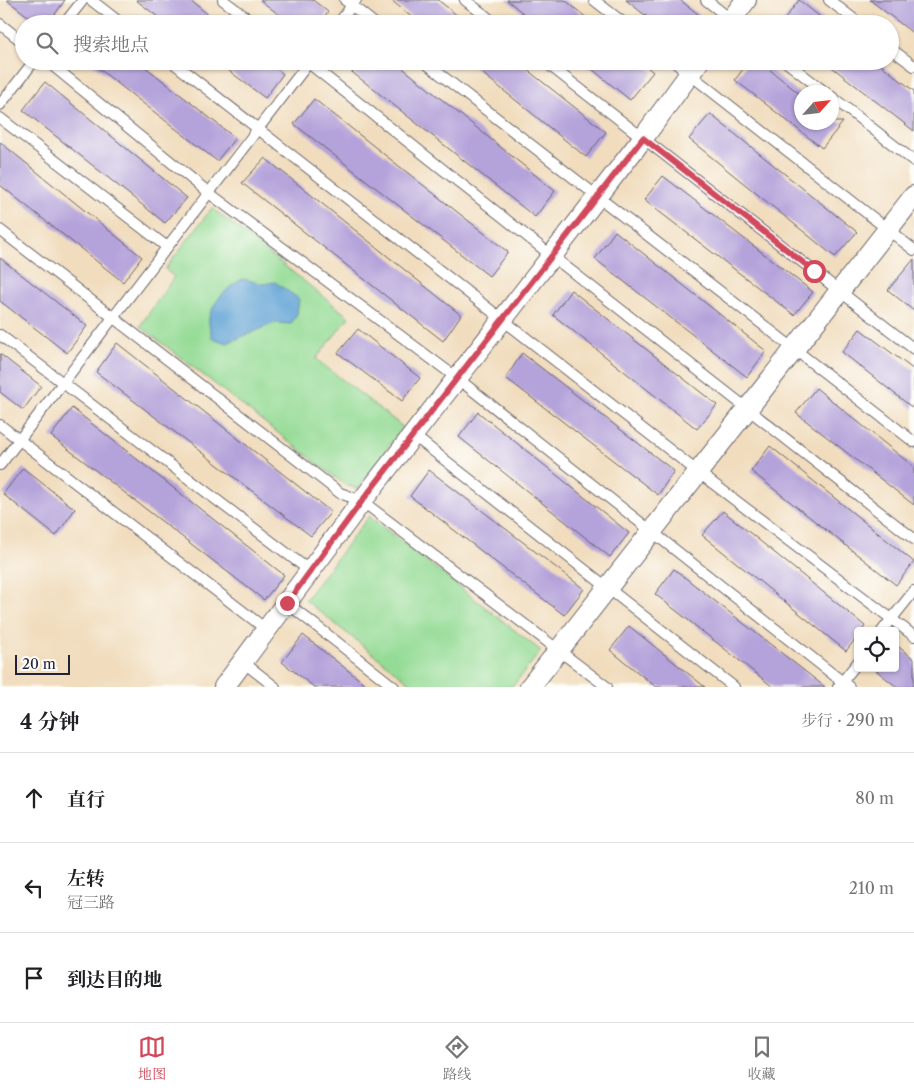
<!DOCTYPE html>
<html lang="zh">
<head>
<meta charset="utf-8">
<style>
  :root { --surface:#fff; --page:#f6f6f6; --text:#202124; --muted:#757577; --line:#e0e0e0; --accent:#d1495b }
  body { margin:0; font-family:"Libre Caslon Text","Noto Serif SC",serif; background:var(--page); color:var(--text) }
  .controls { position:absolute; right:15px; bottom:15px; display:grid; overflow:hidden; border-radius:5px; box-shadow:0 1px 4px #0004 }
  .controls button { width:45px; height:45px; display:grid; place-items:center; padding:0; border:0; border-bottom:1px solid var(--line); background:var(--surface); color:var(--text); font:25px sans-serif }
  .compass { position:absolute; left:794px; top:85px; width:45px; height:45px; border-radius:50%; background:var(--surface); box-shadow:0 1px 4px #0004; rotate:63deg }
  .scale { position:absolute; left:15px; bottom:12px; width:55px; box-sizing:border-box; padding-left:5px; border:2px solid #22223b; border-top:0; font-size:14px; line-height:18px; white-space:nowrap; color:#22223b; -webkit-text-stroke:4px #fdfcf7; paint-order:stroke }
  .stop { position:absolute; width:15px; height:15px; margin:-11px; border:4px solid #d1495b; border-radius:50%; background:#fff }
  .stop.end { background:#d1495b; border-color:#fff; box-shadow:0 1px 5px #0008 }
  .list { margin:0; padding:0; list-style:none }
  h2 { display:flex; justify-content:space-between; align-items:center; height:65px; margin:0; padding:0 20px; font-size:21px }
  h2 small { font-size:16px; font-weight:400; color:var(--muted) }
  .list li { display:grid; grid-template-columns:32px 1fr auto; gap:15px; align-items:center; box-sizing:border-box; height:90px; padding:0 20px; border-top:1px solid var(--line) }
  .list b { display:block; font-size:19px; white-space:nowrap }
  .list p { margin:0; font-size:16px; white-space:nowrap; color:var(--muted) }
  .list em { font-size:16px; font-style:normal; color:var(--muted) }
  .icon { flex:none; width:28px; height:28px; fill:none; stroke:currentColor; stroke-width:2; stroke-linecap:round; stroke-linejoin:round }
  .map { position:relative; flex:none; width:914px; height:687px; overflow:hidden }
  .search { position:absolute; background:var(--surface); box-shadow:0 1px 4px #0004; left:15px; right:15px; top:15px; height:55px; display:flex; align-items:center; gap:12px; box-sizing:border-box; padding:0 18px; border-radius:28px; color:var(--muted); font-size:19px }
  .sheet { height:335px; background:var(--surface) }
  nav { display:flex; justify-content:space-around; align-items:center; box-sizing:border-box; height:70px; border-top:1px solid var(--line); background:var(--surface); font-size:14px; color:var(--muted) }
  nav a { display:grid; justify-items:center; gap:2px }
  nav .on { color:var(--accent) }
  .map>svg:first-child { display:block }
  .green { fill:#94db95; stroke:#5b7e68 }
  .water { fill:#61a3d5; stroke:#426288 }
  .building { fill:#b4a2da }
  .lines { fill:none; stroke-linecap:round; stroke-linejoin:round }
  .lane-casing { stroke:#6a6369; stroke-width:12 }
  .street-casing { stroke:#6a6369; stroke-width:22 }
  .lane { stroke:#fff; stroke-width:10 }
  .street { stroke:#fff; stroke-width:20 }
  .route { stroke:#d1495b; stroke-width:6 }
</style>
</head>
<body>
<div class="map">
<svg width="914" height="687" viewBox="0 0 914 687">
  <rect width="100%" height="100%" fill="#fdfcf7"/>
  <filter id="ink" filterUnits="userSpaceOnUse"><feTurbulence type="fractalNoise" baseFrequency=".02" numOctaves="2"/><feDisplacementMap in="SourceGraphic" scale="10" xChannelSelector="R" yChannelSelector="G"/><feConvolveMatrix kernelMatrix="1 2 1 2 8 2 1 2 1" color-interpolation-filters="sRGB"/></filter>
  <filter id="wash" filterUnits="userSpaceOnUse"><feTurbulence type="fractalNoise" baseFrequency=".0096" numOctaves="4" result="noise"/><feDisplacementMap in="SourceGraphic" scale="20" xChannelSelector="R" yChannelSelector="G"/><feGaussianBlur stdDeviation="1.12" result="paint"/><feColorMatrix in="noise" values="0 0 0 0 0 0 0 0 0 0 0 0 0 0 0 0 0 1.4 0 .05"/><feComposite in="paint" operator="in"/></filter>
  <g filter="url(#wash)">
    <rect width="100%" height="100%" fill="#f1ddbe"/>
    <g class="green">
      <polygon points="212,208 349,317 316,359 403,427 358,489 345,485 140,326 174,277 165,269"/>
      <polygon points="369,516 541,651 512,687 415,687 305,600"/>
    </g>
    <path class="water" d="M243,279L263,284L275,282L299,299L297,314L291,324L275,323L227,343L212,338C211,332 208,324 209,318C214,300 227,287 243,279Z"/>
    <g id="blocks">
      <g class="building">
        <polygon points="7,0 65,0 48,24 38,24"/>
        <polygon points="136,0 190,0 220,24 167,24"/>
        <polygon points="260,0 313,0 328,12 319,24 291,24"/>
        <polygon points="391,0 438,0 468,24 420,24"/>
        <polygon points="507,0 565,0 594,24 536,24"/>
        <polygon points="626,0 680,0 711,24 656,24"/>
        <polygon points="799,0 829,24 781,24"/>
        <polygon points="870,0 914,0 914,34"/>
        <polygon points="89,61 138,61 235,138 217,161"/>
        <polygon points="216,61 267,61 283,74 265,98"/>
        <polygon points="338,61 394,61 555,191 535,217"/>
        <polygon points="467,61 516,61 606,132 586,157"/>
        <polygon points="582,61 640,61 653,72 630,100"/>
        <polygon points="749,61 759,61 802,96 802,122 843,122 822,148 735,80"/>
        <polygon points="824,61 876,61 914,91 914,131"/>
        <polygon points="45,82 187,198 165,223 23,110"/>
        <polygon points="314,99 508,252 489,276 294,124"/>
        <polygon points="710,114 857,232 835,257 689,139"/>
        <polygon points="0,142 142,257 123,282 0,185"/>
        <polygon points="265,158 461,315 443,341 242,183"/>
        <polygon points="663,176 813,292 794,315 644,200"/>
        <polygon points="615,231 766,351 747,377 595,259"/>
        <polygon points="0,258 87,326 67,353 0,301"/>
        <polygon points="914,259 914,311 888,290"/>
        <polygon points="571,290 717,405 697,429 553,315"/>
        <polygon points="358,329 420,378 402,401 338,353"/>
        <polygon points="860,329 914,370 914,409 842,352"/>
        <polygon points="117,343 331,512 311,536 96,372"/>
        <polygon points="522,353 674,471 658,495 506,378"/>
        <polygon points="0,354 41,386 23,410 0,392"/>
        <polygon points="816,388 914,467 914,505 796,413"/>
        <polygon points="72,408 284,575 264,600 51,436"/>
        <polygon points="478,412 629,533 610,557 459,437"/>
        <polygon points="770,446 914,562 896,585 751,471"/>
        <polygon points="23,468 75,509 56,536 3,494"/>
        <polygon points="429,470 584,589 564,615 410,496"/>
        <polygon points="723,511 865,626 862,631 858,631 858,636 846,651 702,535"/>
        <polygon points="674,569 825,687 773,687 655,594"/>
        <polygon points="629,626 705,687 656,687 610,650"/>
        <polygon points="303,635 369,687 314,687 282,662"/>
        <polygon points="895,644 914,659 914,687 897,687 873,668 895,668"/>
      </g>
    </g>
  </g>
  <g filter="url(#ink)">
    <use href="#blocks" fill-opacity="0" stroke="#6a6369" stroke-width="1"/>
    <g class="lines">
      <defs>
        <g id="lane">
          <polyline points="91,0 122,24"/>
          <polyline points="223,0 255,24"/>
          <polyline points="345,0 375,24"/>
          <polyline points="465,0 496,24"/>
          <polyline points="594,0 625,24"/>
          <polyline points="706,0 734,22"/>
          <polyline points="829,0 860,24"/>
          <polyline points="0,24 24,43"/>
          <polyline points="64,24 83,0"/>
          <polyline points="338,24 356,0"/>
          <polyline points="890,48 914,66"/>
          <polyline points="47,61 209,193 457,378 849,687"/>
          <polyline points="171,61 698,472 914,636"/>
          <polyline points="306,61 552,256 914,539"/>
          <polyline points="423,61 914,442"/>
          <polyline points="544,61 914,349"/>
          <polyline points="673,61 914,250"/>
          <polyline points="785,61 825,92"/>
          <polyline points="832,97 914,161"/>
          <polyline points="0,105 34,61"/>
          <polyline points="0,118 167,247"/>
          <polyline points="0,230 340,493 362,501 607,687"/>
          <polyline points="0,335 310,571"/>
          <polyline points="0,425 267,630"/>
          <polyline points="413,435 734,687"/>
          <polyline points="0,465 310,61"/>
          <polyline points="287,603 394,687"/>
          <polyline points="882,631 914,591"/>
          <polyline points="243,662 275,687"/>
          <polyline points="838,687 858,662"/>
        </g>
        <g id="street">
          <polyline points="728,24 746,0"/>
          <polyline points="224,687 362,501 643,138 699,61"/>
          <polyline points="530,687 914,196"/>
        </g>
      </defs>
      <use href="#lane" class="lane-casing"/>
      <use href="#street" class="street-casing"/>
      <use href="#lane" class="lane"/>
      <use href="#street" class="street"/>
    </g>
  </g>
  <g class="lines" filter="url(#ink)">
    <polyline class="route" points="287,603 362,501 643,138 814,271"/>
  </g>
</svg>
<div class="controls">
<button><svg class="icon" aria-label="locate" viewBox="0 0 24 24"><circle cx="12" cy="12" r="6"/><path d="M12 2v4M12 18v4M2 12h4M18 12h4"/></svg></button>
</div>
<svg class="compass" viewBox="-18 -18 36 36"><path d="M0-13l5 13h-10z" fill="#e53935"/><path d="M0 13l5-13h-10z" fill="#757577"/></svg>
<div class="scale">20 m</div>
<div class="stop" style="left:814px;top:271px"></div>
<div class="stop end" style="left:287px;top:603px"></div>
<div class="search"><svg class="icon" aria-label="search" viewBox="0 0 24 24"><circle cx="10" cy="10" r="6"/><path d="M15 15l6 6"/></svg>搜索地点</div>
</div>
<section class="sheet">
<h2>4 分钟<small>步行 · 290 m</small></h2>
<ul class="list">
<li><svg class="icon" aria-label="ahead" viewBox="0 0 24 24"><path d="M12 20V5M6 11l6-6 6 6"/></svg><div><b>直行</b></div><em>80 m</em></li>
<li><svg class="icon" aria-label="left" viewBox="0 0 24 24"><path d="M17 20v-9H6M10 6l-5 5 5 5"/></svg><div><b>左转</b><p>冠三路</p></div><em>210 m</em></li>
<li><svg class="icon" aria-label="arrive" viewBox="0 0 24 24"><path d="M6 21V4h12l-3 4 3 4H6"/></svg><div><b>到达目的地</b></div></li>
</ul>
</section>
<nav>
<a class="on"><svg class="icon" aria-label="map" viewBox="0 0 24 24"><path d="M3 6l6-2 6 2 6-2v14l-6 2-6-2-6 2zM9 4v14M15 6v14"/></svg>地图</a>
<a><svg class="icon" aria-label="directions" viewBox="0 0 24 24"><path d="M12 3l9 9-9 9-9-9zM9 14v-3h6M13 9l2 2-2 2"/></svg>路线</a>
<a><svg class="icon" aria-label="saved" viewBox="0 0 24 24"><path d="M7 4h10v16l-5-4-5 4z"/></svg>收藏</a>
</nav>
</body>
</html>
